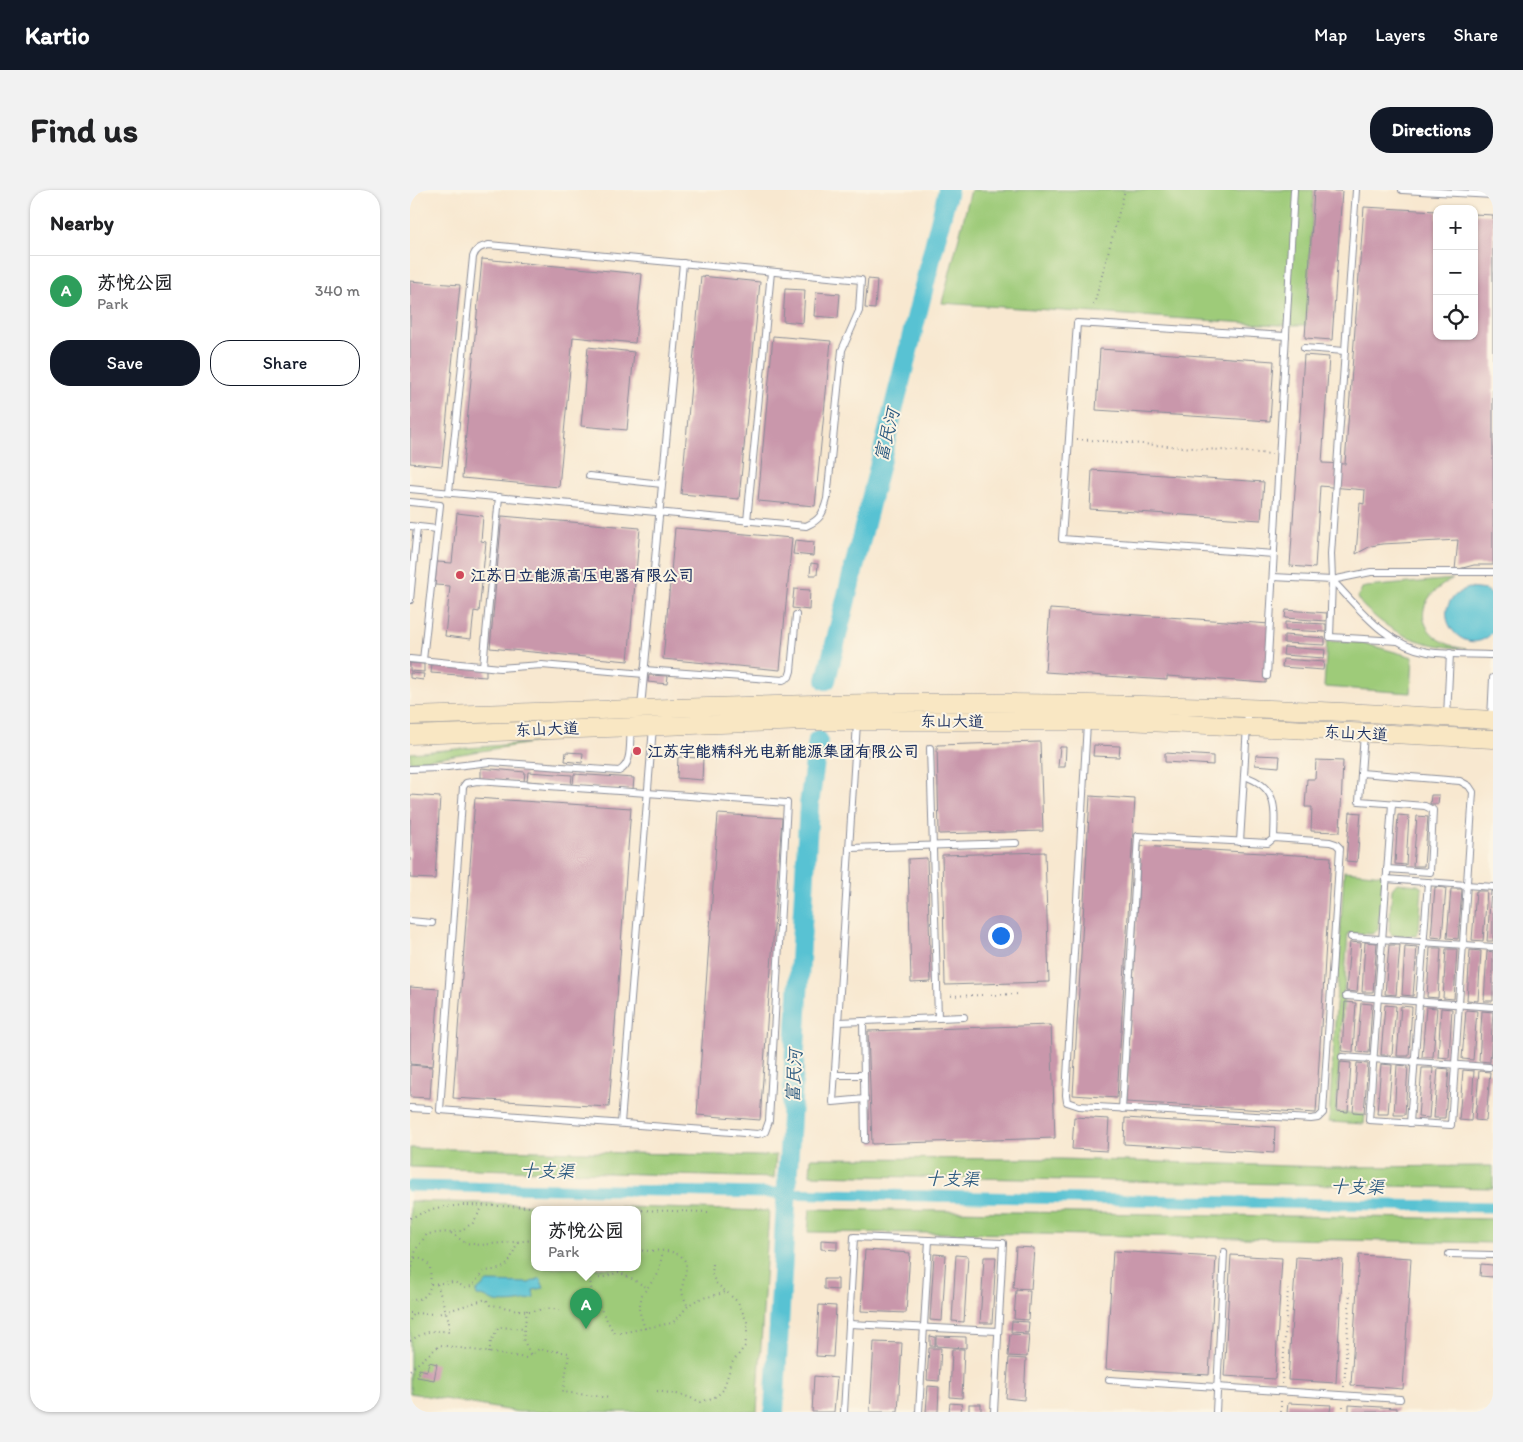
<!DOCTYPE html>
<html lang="en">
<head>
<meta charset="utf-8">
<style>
  :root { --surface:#fff; --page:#f2f2f2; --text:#202124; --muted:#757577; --line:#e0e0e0; --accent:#111827 }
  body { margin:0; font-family:Itim,"LXGW WenKai TC",sans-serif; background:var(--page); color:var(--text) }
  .controls { position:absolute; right:15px; top:15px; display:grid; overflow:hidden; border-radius:10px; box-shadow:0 1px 4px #0004 }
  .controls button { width:45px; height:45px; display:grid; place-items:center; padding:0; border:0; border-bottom:1px solid var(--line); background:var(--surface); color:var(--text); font:25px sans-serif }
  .you { position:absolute; left:590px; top:745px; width:18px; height:18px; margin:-12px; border:4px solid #fff; border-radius:50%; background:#1a73e8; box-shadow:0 0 0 8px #1a73e833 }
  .badge { display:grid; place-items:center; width:32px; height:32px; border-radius:50%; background:var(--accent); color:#fff; font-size:16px; font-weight:700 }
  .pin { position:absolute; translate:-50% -41px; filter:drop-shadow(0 1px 2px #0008) }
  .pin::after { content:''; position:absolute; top:26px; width:18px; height:15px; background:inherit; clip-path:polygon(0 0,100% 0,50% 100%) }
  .popup { position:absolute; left:121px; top:1016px; width:110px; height:65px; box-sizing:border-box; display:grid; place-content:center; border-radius:10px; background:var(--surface); filter:drop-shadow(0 1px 4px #0005); font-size:16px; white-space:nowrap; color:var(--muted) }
  .popup b { font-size:19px; color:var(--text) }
  .popup::after { content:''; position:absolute; left:50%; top:100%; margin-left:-10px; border:10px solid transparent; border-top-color:var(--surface) }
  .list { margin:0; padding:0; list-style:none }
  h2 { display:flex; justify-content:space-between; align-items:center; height:65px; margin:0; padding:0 20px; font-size:21px }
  h2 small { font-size:16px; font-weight:400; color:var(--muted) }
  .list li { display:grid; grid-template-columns:32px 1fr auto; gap:15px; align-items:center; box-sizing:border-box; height:70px; padding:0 20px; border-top:1px solid var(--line) }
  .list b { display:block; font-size:19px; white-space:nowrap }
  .list p { margin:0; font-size:16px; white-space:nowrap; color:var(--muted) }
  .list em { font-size:16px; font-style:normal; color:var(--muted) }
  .actions { display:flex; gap:10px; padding:15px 20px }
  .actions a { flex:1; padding:11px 0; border:1px solid var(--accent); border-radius:20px; text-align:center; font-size:18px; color:var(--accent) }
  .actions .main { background:var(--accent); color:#fff }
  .icon { flex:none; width:28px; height:28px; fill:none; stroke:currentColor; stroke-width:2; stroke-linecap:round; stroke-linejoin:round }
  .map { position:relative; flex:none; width:1083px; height:1222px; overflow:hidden; border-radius:20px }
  header { display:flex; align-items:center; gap:30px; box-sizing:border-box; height:70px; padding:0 25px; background:var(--accent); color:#fff }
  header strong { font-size:24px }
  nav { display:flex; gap:28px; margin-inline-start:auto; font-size:18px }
  .intro { display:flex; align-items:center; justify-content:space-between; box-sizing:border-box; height:120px; padding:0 30px }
  h1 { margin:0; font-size:35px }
  .button { padding:12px 22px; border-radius:20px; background:var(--accent); color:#fff; font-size:18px; font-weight:700 }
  main { display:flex; gap:30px; padding:0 30px }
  aside { flex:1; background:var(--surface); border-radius:20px; box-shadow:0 1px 4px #0004 }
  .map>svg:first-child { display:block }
  .green { fill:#9ecb79; stroke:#5c7d6c; fill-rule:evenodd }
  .water { fill:#58c2d3; stroke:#3a7898 }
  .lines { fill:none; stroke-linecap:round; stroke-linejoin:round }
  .canal { stroke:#58c2d3; stroke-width:11 }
  .river { stroke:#58c2d3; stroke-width:20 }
  .building { fill:#c997ab }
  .service-casing { stroke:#8a8c97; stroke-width:8 }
  .secondary-casing { stroke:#8a8c97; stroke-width:19 }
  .path { stroke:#8a8c97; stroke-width:2; stroke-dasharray:1 4; stroke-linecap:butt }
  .service { stroke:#fff; stroke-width:6 }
  .secondary { stroke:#f9e7c3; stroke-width:18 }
  .poi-dot { fill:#d1495b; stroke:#fcf5e5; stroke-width:2 }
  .labels { text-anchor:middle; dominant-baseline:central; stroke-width:4; stroke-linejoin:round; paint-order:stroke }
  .poi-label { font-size:16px; font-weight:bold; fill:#1b2f5e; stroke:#fcf5e5; text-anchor:start }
  .street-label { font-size:16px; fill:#1b2f5e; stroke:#fcf5e5 }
  .water-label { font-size:18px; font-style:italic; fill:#2d5b81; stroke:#fcf5e5 }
</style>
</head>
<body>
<header>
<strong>Kartio</strong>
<nav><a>Map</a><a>Layers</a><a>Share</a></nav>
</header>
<div class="intro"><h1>Find us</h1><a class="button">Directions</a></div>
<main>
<aside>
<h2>Nearby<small></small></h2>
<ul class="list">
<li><span class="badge" style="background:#2e9e5b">A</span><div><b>苏悦公园</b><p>Park</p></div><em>340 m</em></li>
</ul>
<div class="actions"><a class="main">Save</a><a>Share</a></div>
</aside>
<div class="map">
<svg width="1083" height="1222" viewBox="0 0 1083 1222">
  <rect width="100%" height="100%" fill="#fcf5e5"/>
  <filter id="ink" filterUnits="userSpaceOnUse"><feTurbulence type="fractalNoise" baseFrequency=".02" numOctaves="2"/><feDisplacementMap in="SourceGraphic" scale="10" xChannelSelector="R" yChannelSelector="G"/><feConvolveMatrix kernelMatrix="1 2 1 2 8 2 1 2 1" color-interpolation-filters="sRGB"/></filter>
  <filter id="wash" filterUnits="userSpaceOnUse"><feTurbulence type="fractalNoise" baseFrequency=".0096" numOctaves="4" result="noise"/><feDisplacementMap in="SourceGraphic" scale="20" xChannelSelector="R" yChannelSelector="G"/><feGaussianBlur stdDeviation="1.12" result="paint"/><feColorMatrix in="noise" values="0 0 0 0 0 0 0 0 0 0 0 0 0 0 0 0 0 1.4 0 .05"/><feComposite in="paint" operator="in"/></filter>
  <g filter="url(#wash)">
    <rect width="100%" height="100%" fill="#f8e8d0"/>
    <g class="green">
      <polygon points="561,0 904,0 896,135 868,135 532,113"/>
      <path d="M1043,389C995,413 1010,452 1056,459C1020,456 990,449 963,425C957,419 950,415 948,407L952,398L956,397Z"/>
      <polygon points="917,451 953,453 1003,467 1001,503 914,497"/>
      <polygon points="128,552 0,572 0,563"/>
      <polygon points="934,681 973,685 968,740 962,744 938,743 926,922 955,925 954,934 919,932"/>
      <polygon points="987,693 1008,695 1012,698 1009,740 1006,746 982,745 979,741 982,699"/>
      <polygon points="0,958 350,966 366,965 364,988 0,977"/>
      <polygon points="401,968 651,969 915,977 1083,976 1083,998 400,985"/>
      <path d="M0,1011L359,1021L347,1222H108L0,1203ZM125,1020H227V1078H125Z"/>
      <polygon points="400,1019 1083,1029 1083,1053 627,1044 398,1042"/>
    </g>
    <g class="water">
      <path d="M1059,398L1076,400L1083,406V442C1054,475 1009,415 1059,398Z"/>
      <path d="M130,1088L134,1098L123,1100L124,1108C114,1112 97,1114 86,1112C77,1110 78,1106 67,1106L66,1102L77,1092L119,1093Z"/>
    </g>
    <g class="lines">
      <polyline class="canal" points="0,996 1083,1017"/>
      <g class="river">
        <polyline points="416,490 538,0"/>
        <polyline points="364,1222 399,615 408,550"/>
      </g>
    </g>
    <g id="blocks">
      <g class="building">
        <polygon points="904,0 932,1 922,150 895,148"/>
        <polygon points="954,17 1027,21 1027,146 1064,146 1064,24 1083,25 1083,375 1064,375 1045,380 1048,350 972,354 961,356 946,364 950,313 954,314 955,300 910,296 905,378 880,376 894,165 919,167 912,273 935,274"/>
        <polygon points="72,69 232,84 225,153 163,147 149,297 52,288"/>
        <polygon points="291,86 350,92 329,309 271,304"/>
        <polygon points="458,89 467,90 465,119 455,118"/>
        <polygon points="0,91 50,95 32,276 0,273"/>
        <polygon points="375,99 395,100 393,133 373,131"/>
        <polygon points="406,102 430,104 428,128 404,126"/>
        <polygon points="363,146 421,151 405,316 348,311"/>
        <polygon points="178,157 224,162 217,240 171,236"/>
        <polygon points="690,159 864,171 860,231 686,220"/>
        <polygon points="682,280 854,292 851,330 680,319"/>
        <polygon points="47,323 73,326 71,351 76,352 69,422 64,421 61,449 35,446 40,396 25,395 27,372 42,373"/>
        <polygon points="92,326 230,338 218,471 80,458"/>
        <polygon points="265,338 382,348 370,480 253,469"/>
        <polygon points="385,350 404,352 403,366 383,364"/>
        <polygon points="401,373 408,374 407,385 400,385"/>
        <polygon points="384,399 400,400 399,420 382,418"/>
        <polygon points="640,419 860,434 856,493 757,486 757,490 635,482"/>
        <polygon points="876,420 917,423 916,431 875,428"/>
        <polygon points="875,432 916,434 916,442 875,440"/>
        <polygon points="874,445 915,448 915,455 874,453"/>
        <polygon points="874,457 915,460 914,468 873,465"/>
        <polygon points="873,469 914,472 913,480 872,477"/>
        <polygon points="0,473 14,474 14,482 0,481"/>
        <polygon points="22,474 76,479 76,487 21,483"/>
        <polygon points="0,483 14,484 13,490 0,488"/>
        <polygon points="239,485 258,486 257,494 238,492"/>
        <polygon points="630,552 633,641 529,644 527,555"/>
        <polygon points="684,555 710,556 709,567 683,566"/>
        <polygon points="451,557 469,558 469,566 451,566"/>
        <polygon points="650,557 656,557 655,577 648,577"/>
        <polygon points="156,562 173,563 172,573 155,571"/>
        <polygon points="755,563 803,566 803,575 755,572"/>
        <polygon points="846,565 870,566 869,577 845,575"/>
        <polygon points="268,567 293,568 292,590 267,588"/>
        <polygon points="906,570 933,571 930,642 901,641 902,617 895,617 897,589 905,589"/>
        <polygon points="71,578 115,582 114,592 71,588"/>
        <polygon points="118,582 162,585 161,595 117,591"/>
        <polygon points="164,584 224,588 223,599 163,595"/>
        <polygon points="0,605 30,607 25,689 0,688"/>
        <polygon points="1021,605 1029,605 1028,614 1020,614"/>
        <polygon points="680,606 725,609 707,908 663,905"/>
        <polygon points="65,608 221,618 199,917 43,908"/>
        <polygon points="940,622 951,623 947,672 936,671"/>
        <polygon points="308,624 372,628 350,930 287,925"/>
        <polygon points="988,625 999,626 996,675 985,674"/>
        <polygon points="1007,626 1018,627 1014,676 1003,676"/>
        <polygon points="731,656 921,667 906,923 716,912"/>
        <polygon points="635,662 639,792 535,795 532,665"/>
        <polygon points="517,668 521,792 501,793 498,669"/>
        <polygon points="1025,697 1036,698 1032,748 1021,747"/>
        <polygon points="1041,699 1052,699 1048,749 1037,748"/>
        <polygon points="1066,701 1077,701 1073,751 1062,750"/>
        <polygon points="1081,701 1083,701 1083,751 1077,751"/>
        <polygon points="940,752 951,753 947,802 936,801"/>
        <polygon points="955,752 967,753 963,802 952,802"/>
        <polygon points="979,755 990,755 986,805 975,804"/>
        <polygon points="995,756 1007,757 1003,806 992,805"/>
        <polygon points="1020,758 1031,758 1028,808 1017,807"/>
        <polygon points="1036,759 1047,759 1044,809 1033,808"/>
        <polygon points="1060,760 1071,761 1068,811 1057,810"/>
        <polygon points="1077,761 1083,762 1083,811 1074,811"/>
        <polygon points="0,797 29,799 23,876 0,874"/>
        <polygon points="935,812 946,813 943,862 932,861"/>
        <polygon points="951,813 962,814 959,863 947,862"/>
        <polygon points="975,815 986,816 982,865 971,865"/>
        <polygon points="991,816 1002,817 999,866 987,866"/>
        <polygon points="1016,817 1027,818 1023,867 1012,867"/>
        <polygon points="1031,818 1042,819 1039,868 1028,867"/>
        <polygon points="1056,820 1067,821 1063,870 1052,869"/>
        <polygon points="1072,821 1083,822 1080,872 1069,871"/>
        <polygon points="641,835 645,948 462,954 458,841"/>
        <polygon points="930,872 941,873 938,922 927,921"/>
        <polygon points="947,873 958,874 954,923 943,922"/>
        <polygon points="971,874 982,875 978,924 967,924"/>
        <polygon points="0,875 22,877 20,908 0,907"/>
        <polygon points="987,875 998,876 995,925 984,925"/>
        <polygon points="1012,878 1023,878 1019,928 1008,927"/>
        <polygon points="1028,878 1039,879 1035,928 1024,928"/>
        <polygon points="1053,880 1064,881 1061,931 1049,930"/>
        <polygon points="1069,881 1080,882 1076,931 1065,930"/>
        <polygon points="664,927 699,929 697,961 662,959"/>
        <polygon points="715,928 865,937 864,963 714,954"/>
        <polygon points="411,1050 427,1051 427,1060 411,1059"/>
        <polygon points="606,1057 624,1058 621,1099 603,1098"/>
        <polygon points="455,1060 500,1063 496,1123 451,1121"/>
        <polygon points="703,1061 806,1067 799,1185 696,1179"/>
        <polygon points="524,1064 536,1065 532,1131 520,1130"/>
        <polygon points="546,1065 558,1066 554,1132 542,1131"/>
        <polygon points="821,1065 872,1068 865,1189 814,1186"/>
        <polygon points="949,1065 1001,1068 993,1199 941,1195"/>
        <polygon points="574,1067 586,1067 582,1133 570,1133"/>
        <polygon points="886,1067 933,1070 926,1193 878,1190"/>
        <polygon points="1071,1074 1083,1075 1083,1087 1070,1086"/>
        <polygon points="414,1089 428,1089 428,1100 414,1099"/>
        <polygon points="606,1100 620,1101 618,1130 604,1129"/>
        <polygon points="409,1115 426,1116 423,1167 406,1166"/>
        <polygon points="602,1131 619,1132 618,1143 601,1142"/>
        <polygon points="600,1144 619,1145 617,1167 598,1166"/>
        <polygon points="520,1146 525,1147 525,1156 520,1156"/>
        <polygon points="526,1146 556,1147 556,1158 526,1156"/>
        <polygon points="464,1152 492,1153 488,1222 460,1222"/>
        <polygon points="519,1158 531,1158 529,1191 517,1190"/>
        <polygon points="542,1159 554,1159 552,1208 540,1207"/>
        <polygon points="599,1168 616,1169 614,1210 596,1208"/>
        <polygon points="19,1172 27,1174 24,1190 7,1187 9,1179 17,1181"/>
        <polygon points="404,1186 427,1188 424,1222 402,1222"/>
        <polygon points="518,1196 529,1197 528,1222 516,1222"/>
        <polygon points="540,1213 552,1214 551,1222 539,1222"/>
        <polygon points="878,1213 921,1215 920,1222 877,1222"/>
        <rect x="559" y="1214" width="12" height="8"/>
        <polygon points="939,1215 987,1218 987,1222 939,1222"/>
      </g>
    </g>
  </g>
  <g filter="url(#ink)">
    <use href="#blocks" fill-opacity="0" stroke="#8a8c97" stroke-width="1"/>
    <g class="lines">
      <defs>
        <g id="service">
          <polyline points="946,0 921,364 922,390 961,382 1083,382"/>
          <polyline points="992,0 1083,5"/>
          <polyline points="894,158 935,161"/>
          <polyline points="179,286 252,294"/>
          <path d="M0,299L396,336C410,330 413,324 417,309L432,160L449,121L451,90L79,55C71,57 66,58 63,67L39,302"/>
          <polyline points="0,312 30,315 13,470"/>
          <polyline points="337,331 361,82"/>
          <polyline points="0,336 27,339"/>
          <polyline points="864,364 652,349 667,133 876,146"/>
          <path d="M863,387L922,390C949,418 977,456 1018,462C1039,465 1062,464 1083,465"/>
          <polyline points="922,390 920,447 988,451"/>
          <polyline points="0,410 7,337"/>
          <polyline points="0,469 90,478 132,475 234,484"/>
          <polyline points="73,476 89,307"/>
          <polyline points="234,480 373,490 379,487 381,481 386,425"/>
          <polyline points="857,486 884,0"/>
          <polyline points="231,517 273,73"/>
          <polyline points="1037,527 1040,463"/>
          <polyline points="1081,529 1083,488"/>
          <polyline points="447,533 423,912 455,909"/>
          <polyline points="677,533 656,905 657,912 669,916 901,929 908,928 913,923 930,658 926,654 920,652 864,648 858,653 728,646 712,919"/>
          <polyline points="954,544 949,611 1015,616 1023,620 1020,682 977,679"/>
          <polyline points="520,558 528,828"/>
          <path d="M0,579L29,578L80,572L209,581C223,574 219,553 221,539"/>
          <polyline points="951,583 1050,591 1059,596 1063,602 1041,935 959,930 982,614"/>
          <path d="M834,586C868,597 865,618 864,648"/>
          <polygon points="67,591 377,613 359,931 355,942 348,944 30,920 53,597 56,593"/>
          <polyline points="830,652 838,519"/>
          <polyline points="440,658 606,653"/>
          <polyline points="976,689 1083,697"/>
          <polyline points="0,731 22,733"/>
          <polyline points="941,747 1083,757"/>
          <polyline points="936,806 1083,817"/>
          <polyline points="453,831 455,950"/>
          <polyline points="429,832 554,827"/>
          <polyline points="932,867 1079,877"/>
          <polyline points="425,885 454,885"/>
          <polyline points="0,918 19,919"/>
          <polyline points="211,933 243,537"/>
          <polyline points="1000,933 1018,692"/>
          <polyline points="1039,1064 1083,1065"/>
          <polyline points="439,1134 588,1141"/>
          <polyline points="699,1190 990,1209"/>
          <polyline points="434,1222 444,1047 593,1053 584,1222"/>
          <polyline points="509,1222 519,1050"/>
          <polyline points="806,1222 814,1062"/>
        </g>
        <g id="secondary">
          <path d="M0,526C134,522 269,517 403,514C629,510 857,516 1083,530"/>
          <polyline points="0,545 398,531 716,531 1083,549"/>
        </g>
      </defs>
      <use href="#service" class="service-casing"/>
      <use href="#secondary" class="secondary-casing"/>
      <g class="path">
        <polyline points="684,115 715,0"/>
        <polyline points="667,249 862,264"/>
        <polyline points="536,806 611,804"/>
        <polyline points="227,1020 298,1022"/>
        <polyline points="0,1028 25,1018 54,1015 225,1020"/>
        <polyline points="41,1043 56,1053 70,1055 125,1050"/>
        <path d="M227,1060C239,1062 251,1059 262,1062C286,1069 272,1086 272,1101C272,1105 276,1111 277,1115"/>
        <path d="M0,1067L13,1069L20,1076C21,1094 23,1110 0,1110"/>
        <polyline points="178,1078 182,1103 204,1143"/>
        <polyline points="0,1087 6,1059 17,1044 50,1041 63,1033 73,1016"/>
        <polyline points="179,1089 191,1088 209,1082 238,1098"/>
        <path d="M21,1094L44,1092L55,1097L62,1096L74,1081C101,1079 98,1074 108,1051"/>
        <polyline points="117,1120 113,1149 121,1165"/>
        <path d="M0,1123L28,1124L76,1109L80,1115C93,1116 107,1121 120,1121C135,1120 135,1116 152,1121"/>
        <polyline points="0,1130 4,1124"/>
        <polyline points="235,1139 229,1120 232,1105 248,1084 253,1061"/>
        <path d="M210,1143L262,1133C271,1127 274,1117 285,1111C294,1106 305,1107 315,1102"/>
        <path d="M0,1151C14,1142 22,1139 39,1142V1131L27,1094"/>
        <polyline points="79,1163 81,1151 89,1137 115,1139"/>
        <polyline points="0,1180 30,1155 116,1168 129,1159 159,1163 153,1202 201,1208"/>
        <polyline points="872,1194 878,1099"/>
        <polyline points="934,1197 940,1102"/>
        <polyline points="247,1201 273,1205 291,1212 307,1206 313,1200 322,1173 335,1156 337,1144 337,1132 328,1112 306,1093 302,1085 303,1073"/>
        <polyline points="871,1222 871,1209"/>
        <polyline points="933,1222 933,1214"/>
      </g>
      <use href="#service" class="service"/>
      <use href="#secondary" class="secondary"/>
    </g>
  </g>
  <g class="poi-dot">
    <circle cx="50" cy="385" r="5"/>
    <circle cx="227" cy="561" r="5"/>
  </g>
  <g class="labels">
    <g class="poi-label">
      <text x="60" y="385">江苏日立能源高压电器有限公司</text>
      <text x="237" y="561">江苏宇能精科光电新能源集团有限公司</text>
    </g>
    <g class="street-label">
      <text transform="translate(542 531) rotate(1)">东山大道</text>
      <text transform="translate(137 539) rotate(-2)">东山大道</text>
      <text transform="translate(946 543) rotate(3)">东山大道</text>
    </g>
    <g class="water-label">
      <text transform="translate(477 245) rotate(-76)">富民河</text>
      <text transform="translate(384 886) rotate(-87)">富民河</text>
      <text transform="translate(137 981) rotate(1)">十支渠</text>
      <text transform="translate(542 989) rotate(1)">十支渠</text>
      <text transform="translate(947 997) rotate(1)">十支渠</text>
    </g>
  </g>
</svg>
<div class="controls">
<button>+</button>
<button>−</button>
<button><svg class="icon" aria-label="locate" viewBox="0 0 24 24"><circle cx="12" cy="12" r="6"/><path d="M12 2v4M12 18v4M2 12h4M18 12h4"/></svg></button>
</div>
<div class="you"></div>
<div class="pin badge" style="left:176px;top:1139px;background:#2e9e5b">A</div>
<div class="popup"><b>苏悦公园</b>Park</div>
</div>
</main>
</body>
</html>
